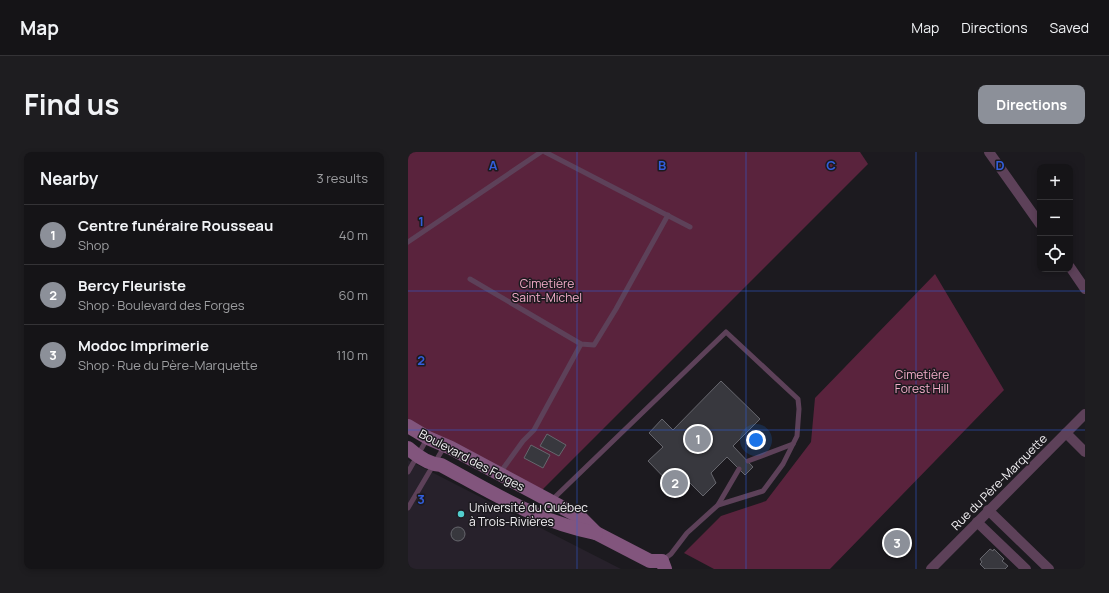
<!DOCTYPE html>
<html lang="en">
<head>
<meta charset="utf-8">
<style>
  :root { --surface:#151417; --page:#1e1d20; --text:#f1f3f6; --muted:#9d9ea1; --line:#343336; --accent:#8c9099 }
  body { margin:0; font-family:Manrope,sans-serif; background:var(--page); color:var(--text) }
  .controls { position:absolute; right:12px; top:12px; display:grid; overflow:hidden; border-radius:8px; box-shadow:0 2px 6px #0003 }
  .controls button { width:36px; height:36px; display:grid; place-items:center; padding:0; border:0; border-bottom:1px solid var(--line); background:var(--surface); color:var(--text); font:20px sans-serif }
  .you { position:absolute; left:348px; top:288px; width:14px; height:14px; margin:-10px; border:3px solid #fff; border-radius:50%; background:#1a73e8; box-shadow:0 0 0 6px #1a73e833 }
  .badge { display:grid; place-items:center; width:26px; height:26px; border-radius:50%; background:var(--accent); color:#fff; font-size:13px; font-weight:700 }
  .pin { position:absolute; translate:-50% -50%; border:2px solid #fff; box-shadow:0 1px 4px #0006 }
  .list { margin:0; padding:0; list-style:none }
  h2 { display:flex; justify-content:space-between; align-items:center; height:52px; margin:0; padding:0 16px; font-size:17px }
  h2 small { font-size:13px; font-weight:400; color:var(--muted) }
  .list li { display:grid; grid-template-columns:26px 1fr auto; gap:12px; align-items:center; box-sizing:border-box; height:60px; padding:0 16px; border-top:1px solid var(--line) }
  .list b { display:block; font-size:15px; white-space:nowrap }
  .list p { margin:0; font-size:13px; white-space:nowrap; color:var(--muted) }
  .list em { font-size:13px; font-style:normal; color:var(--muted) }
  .icon { flex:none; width:22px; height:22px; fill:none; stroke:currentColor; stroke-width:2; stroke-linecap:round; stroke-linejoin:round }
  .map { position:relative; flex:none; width:677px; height:417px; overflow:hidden; border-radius:8px }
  header { display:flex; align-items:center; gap:24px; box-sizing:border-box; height:56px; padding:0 20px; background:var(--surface); border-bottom:1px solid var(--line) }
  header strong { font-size:19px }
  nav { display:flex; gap:22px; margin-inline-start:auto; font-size:14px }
  .intro { display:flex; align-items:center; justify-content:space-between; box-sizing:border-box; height:96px; padding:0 24px }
  h1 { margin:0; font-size:28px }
  .button { padding:10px 18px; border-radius:8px; background:var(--accent); color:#fff; font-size:14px; font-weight:700 }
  main { display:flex; gap:24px; padding:0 24px }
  aside { flex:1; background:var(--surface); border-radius:8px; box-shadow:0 2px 6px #0003 }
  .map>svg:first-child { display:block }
  .built { fill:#27212b }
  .green { fill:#5a233d }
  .building { fill:#38383e; stroke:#66666d }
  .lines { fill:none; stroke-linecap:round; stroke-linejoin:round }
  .service { stroke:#5d4159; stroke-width:5 }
  .minor { stroke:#5d4159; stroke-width:10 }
  .secondary { stroke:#82557d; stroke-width:14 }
  .grid { fill:none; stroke:#325edb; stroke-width:1; stroke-opacity:0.55 }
  .poi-dot { fill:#52cdcd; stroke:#1c1a1f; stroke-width:1.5 }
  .labels { text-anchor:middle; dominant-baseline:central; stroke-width:3; stroke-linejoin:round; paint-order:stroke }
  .park-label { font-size:12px; fill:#f2acc8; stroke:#1c1a1f }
  .street-label { font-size:12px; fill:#f2f0f3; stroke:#1c1a1f }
  .poi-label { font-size:12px; fill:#f2f0f3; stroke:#1c1a1f; text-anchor:start }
  .grid-label { font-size:13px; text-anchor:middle; font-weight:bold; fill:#325edb; stroke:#1c1a1f; stroke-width:3; stroke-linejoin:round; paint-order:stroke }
</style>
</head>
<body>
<header>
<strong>Map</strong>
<nav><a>Map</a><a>Directions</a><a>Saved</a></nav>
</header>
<div class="intro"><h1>Find us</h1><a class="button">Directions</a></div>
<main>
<aside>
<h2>Nearby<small>3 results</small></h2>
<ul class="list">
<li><span class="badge">1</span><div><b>Centre funéraire Rousseau</b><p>Shop</p></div><em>40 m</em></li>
<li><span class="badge">2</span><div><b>Bercy Fleuriste</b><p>Shop · Boulevard des Forges</p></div><em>60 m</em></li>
<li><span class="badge">3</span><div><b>Modoc Imprimerie</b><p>Shop · Rue du Père-Marquette</p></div><em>110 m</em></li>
</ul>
</aside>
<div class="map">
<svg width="677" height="417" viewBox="0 0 677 417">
  <rect width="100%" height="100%" fill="#1c1a1f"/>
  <polygon class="built" points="0,308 213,417 0,417"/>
  <g class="green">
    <polygon points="0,0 452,0 460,12 132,340 0,276"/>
    <polygon points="527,122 596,238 422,417 306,417 276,401 313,364 358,349 403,290 407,246"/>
  </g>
  <g class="building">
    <polygon points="313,229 352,267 325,294 345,315 337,323 319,305 303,321 308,331 295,344 279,328 269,339 240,309 255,295 241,281 254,267 265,278"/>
    <polygon points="139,282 158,293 151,304 132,294"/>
    <polygon points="123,293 142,303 135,316 116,306"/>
    <circle cx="50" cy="382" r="7"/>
    <polygon points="582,397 585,399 586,397 596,407 594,409 600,414 597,417 577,417 572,412 574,410 572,407"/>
  </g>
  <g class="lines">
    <g class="service">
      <polyline points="137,0 282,75"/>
      <polyline points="0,90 133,0"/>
      <polyline points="62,127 173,192 186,193 208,157 260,63"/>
      <polyline points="340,309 385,292"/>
      <polyline points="0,320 19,287"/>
      <polyline points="94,322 94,318 115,289 126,278 173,192"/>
      <polyline points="142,347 147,345 318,180 390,247 391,257 389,284 375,312 355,339 310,353 279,381 263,402 255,408"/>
      <polyline points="310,353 331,317"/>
      <polyline points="0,356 36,295"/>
    </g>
    <g class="minor">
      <polyline points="581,0 632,72"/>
      <polyline points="662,115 677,137"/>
      <polyline points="658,281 677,300"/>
      <polyline points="580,358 641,417"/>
      <polyline points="569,370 618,417"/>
      <polyline points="523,417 677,262"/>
    </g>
    <g class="secondary">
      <polyline points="0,274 20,286 43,296 172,365 188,381 242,409 254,409 257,417"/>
      <path d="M0,296C10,305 20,312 33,313C83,340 132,371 188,381"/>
    </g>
  </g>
  <path class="grid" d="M169,0V417M338,0V417M508,0V417M0,139H677M0,278H677"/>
  <circle class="poi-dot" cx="53" cy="362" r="4"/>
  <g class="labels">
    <g class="park-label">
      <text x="139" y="131">Cimetière<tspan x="139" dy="14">Saint-Michel</tspan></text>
      <text x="514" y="222">Cimetière<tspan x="514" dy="14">Forest Hill</tspan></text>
    </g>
    <g class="street-label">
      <text transform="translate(64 308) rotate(28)">Boulevard des Forges</text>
      <text transform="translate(591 330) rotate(-45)">Rue du Père-Marquette</text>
    </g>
    <g class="poi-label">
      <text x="61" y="355">Université du Québec<tspan x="61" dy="14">à Trois-Rivières</tspan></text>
    </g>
  </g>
  <g class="grid-label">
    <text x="85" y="18">A</text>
    <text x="254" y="18">B</text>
    <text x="423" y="18">C</text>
    <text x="592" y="18">D</text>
    <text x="13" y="74">1</text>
    <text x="13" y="213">2</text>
    <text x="13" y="352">3</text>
  </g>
</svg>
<div class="controls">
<button>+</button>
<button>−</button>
<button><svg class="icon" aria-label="locate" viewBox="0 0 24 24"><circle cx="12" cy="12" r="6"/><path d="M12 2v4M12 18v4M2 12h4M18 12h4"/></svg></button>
</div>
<div class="you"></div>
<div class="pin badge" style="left:290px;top:287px">1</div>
<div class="pin badge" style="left:267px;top:331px">2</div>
<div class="pin badge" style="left:489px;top:391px">3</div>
</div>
</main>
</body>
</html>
